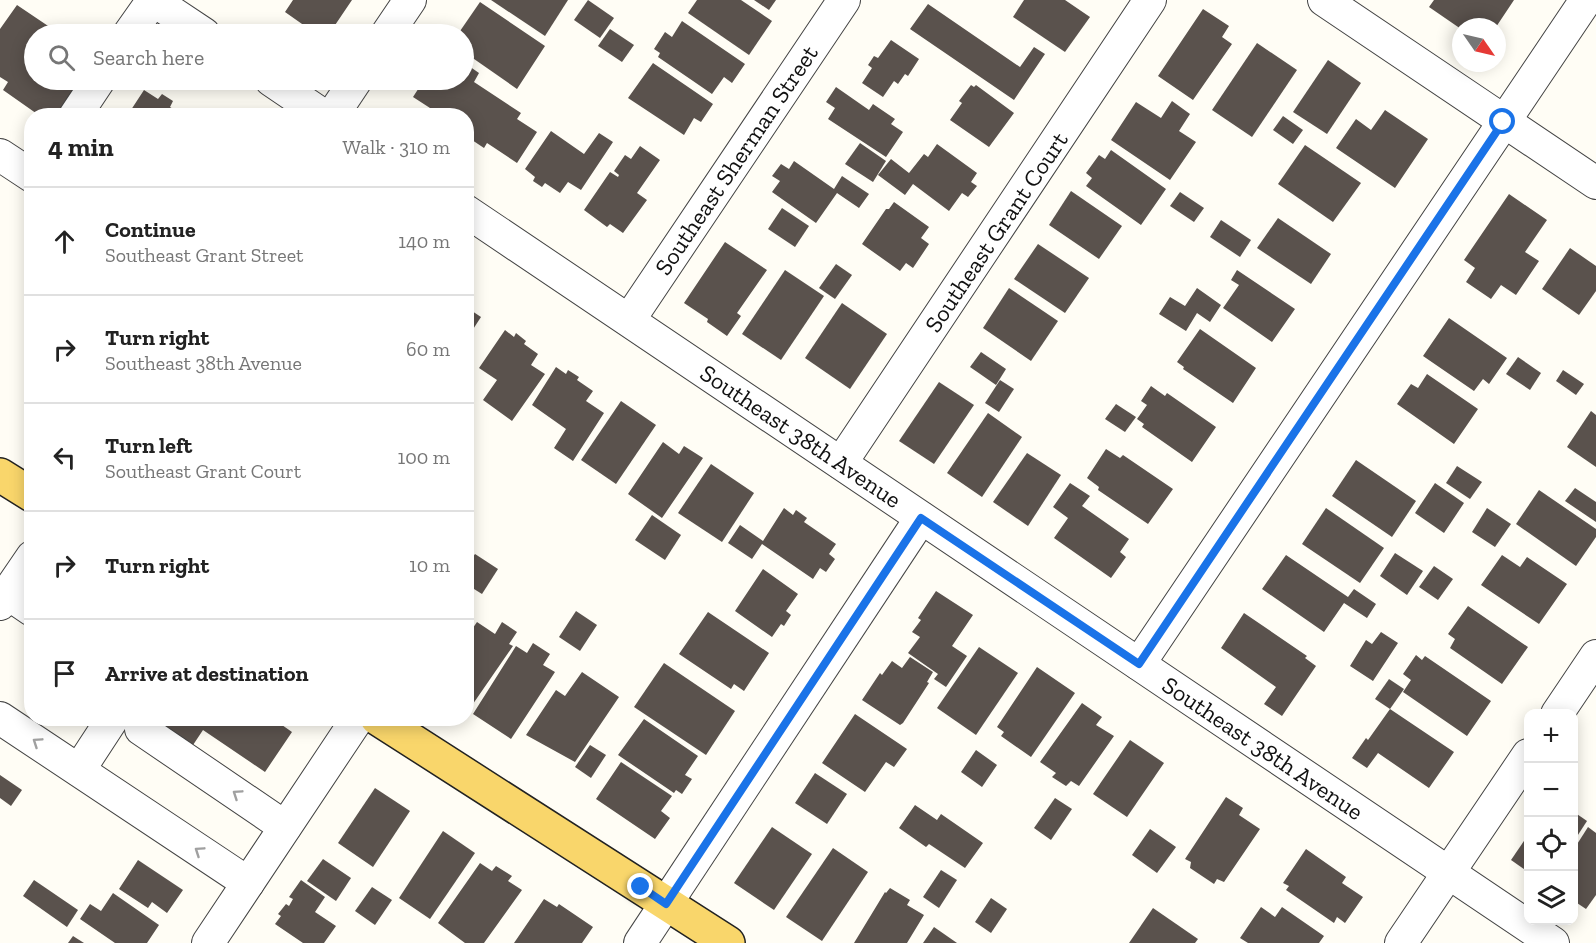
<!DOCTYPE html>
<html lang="en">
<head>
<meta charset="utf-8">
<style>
  :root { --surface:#fff; --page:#f2f2f2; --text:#222; --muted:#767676; --line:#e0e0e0 }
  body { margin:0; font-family:"Zilla Slab",serif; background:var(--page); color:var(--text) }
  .controls { position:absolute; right:18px; bottom:18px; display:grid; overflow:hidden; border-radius:12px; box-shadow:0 3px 15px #0003 }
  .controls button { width:54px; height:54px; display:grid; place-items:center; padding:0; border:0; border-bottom:2px solid var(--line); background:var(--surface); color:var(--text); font:30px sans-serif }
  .compass { position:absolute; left:1452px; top:18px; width:54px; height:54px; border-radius:50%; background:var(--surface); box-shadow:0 3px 15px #0003; rotate:124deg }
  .stop { position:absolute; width:18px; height:18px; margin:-14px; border:4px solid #1a73e8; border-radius:50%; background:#fff }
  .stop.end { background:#1a73e8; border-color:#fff; box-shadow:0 2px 6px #0008 }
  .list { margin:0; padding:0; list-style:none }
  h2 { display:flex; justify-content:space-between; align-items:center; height:78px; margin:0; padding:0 24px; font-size:26px }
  h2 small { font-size:20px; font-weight:400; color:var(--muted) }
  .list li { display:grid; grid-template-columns:39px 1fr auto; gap:18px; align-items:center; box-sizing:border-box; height:108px; padding:0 24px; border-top:2px solid var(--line) }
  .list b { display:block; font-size:22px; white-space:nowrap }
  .list p { margin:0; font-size:20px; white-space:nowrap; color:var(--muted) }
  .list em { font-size:20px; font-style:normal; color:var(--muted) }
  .icon { flex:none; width:33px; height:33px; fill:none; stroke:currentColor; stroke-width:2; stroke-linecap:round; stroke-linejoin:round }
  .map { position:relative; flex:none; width:1596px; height:943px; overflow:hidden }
  .search { position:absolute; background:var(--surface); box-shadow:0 3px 15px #0003; left:24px; top:24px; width:450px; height:66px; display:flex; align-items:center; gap:15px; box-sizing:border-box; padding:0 21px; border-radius:33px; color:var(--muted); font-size:22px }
  .panel { position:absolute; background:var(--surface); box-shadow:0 3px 15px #0003; left:24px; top:108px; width:450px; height:618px; border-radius:24px }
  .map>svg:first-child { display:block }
  .building { fill:#5a524d }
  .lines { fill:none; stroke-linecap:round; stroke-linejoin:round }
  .minor-casing { stroke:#444; stroke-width:34 }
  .major-casing { stroke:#222; stroke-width:36 }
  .minor { stroke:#fff; stroke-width:32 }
  .major { stroke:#f9d66b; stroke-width:33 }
  .oneway { stroke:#a0a0a0 }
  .route { stroke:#1a73e8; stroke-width:8 }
  .labels { text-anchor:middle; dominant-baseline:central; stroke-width:6; stroke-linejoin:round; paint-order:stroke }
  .street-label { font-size:24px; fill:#111; stroke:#fff }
</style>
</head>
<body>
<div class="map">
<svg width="1596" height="943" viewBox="0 0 1596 943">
  <rect width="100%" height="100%" fill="#fffdf5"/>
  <g class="building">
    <polygon points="293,0 352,0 329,34 324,34 315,28 312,31 285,12"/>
    <polygon points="491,0 568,0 545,36"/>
    <polygon points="588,0 614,18 600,38 574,20"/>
    <polygon points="697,0 741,0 772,21 749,55 688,13"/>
    <polygon points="754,0 776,0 769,10"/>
    <polygon points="1024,0 1065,0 1090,17 1065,52 1013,17"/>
    <polygon points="1434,0 1514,0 1496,27 1461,27 1461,29 1429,7"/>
    <polygon points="480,2 545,46 517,89 464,52 464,34 458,34"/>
    <polygon points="928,4 1020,67 1034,47 1045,54 1014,100 910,29"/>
    <polygon points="17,5 60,34 34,34 34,80 83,80 58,116 40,116 3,90 8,82 0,77 0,29"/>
    <polygon points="1203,9 1229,26 1222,37 1232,44 1193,100 1158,76"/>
    <polygon points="682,21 745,64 732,83 724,77 712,94 658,57 660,53 654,49 665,32 672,37"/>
    <polygon points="610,29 634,45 622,62 598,46"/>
    <polygon points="891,40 919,59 908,76 905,74 898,84 894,81 883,97 862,83 872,68 868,65 874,56 878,58"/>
    <polygon points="1257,43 1297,70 1252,137 1212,110"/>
    <polygon points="1328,60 1361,83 1327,134 1293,112"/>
    <polygon points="653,63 713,104 701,122 694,118 684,135 628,98"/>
    <polygon points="466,64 479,73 474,82 521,113 517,119 537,132 517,163 487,143 484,148 466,136 466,116 435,116 428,111 430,108 413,97 424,80 464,80 464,69"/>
    <polygon points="971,85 974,87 976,85 1014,113 989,147 950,120 962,103 959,101"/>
    <polygon points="836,87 869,110 873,104 895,119 891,124 903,132 886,157 828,119 835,108 826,102"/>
    <polygon points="144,90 158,99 162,94 173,101 170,107 173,109 171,111 177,116 127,116"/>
    <polygon points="1172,101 1190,114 1179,131 1196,142 1170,180 1111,140 1136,102 1161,118"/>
    <polygon points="1385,110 1428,139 1395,188 1336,148 1356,119 1371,130"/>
    <polygon points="1283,116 1303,130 1293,144 1273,130"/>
    <polygon points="551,131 584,154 599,133 613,142 581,190 568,182 560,193 545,183 542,187 533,181 535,177 525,169"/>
    <polygon points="860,143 886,161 873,182 845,164"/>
    <polygon points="937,144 977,173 971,182 977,186 968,197 962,193 949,211 913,184 905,195 878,175 891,159 909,173 924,154 928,157"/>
    <polygon points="1305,145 1361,183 1333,222 1278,184"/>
    <polygon points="640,146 660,160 637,193 647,200 623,233 610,224 607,227 584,210 610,172 618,177 619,175 614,171 625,155 631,159"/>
    <polygon points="1111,150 1166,189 1141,225 1086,186 1092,178 1086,173 1099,155 1105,159"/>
    <polygon points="794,161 834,189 842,176 869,194 859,208 837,193 816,223 772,192 780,181 772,176 781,164 789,169"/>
    <polygon points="1071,191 1122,226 1099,259 1049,225"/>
    <polygon points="1180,192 1204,208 1194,222 1170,206"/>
    <polygon points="1509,194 1547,220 1525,252 1539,261 1516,295 1501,285 1491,299 1466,282 1475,268 1464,260"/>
    <polygon points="894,202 929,227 921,238 929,244 913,268 906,263 900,271 862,244 886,209 889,209"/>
    <polygon points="782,208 809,226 795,247 768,229"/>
    <polygon points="1278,218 1331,254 1311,284 1257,248"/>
    <polygon points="1221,220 1251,240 1240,257 1210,237"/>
    <polygon points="725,242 767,270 737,313 741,316 727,336 707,322 708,319 684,303"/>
    <polygon points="1038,244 1089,278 1065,313 1014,279"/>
    <polygon points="1570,248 1596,266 1596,291 1579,315 1542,289"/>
    <polygon points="836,264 852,275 835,299 819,288"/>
    <polygon points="785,270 824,296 781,360 742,334"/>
    <polygon points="1237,270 1295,309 1272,342 1223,308 1239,285 1231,280"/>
    <polygon points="1009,288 1058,321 1031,361 983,328"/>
    <polygon points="1197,288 1221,305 1210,322 1197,313 1186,331 1159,314 1170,297 1185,306"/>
    <polygon points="842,303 887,334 850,389 805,358"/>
    <polygon points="466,307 481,317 466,340"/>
    <polygon points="1449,318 1507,358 1489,384 1483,379 1474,391 1423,356"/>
    <polygon points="1200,329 1256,368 1233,403 1183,369 1184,367 1177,362"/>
    <polygon points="505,330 514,337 516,333 526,341 524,344 538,354 531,365 545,374 512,421 483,400 497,380 479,368"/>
    <polygon points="981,352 1006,369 996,385 970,367"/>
    <polygon points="1518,357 1541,373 1530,390 1506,374"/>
    <polygon points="556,367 566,374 568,370 579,377 577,380 593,391 586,401 604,413 573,461 554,448 566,429 532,405"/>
    <polygon points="1563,370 1584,384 1576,395 1556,381"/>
    <polygon points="1427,374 1478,409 1454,444 1397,404 1411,384 1418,388"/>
    <polygon points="1000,380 1014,389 999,412 985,403"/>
    <polygon points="939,382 974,405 934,464 899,441"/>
    <polygon points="1151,386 1165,396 1167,393 1216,427 1192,462 1142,427 1144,424 1137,419 1147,405 1141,401"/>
    <polygon points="621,401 656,425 616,484 581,460"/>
    <polygon points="1116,404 1136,417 1125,432 1105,419"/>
    <polygon points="1591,411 1596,415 1596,467 1567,447"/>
    <polygon points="988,413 1022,437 982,497 947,473"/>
    <polygon points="663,442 679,454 684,446 703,458 662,518 628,494"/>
    <polygon points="1106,449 1120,458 1123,455 1173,489 1148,524 1098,490 1099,487 1087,478"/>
    <polygon points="1027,453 1061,475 1028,526 993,502"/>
    <polygon points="1356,460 1416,501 1392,537 1332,496"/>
    <polygon points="711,464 754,493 722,542 678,513"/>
    <polygon points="1457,466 1482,482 1470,499 1446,483"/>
    <polygon points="1070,483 1090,496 1082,506 1129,539 1120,552 1126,557 1111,578 1054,538 1068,518 1053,507"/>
    <polygon points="1435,483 1464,503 1444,533 1415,513"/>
    <polygon points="1575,488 1596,502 1596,522 1565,501"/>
    <polygon points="1539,490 1596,529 1596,537 1576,566 1516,524"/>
    <polygon points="784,508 793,515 796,510 807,518 804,522 836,544 829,554 835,559 826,572 820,568 813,579 762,544 752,559 728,543 740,525 763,541"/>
    <polygon points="1326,508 1384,548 1360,583 1302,544"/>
    <polygon points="1487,508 1511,524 1495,547 1472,532"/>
    <polygon points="652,515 681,535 665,560 635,540"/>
    <polygon points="1395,553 1423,571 1407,595 1380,576"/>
    <polygon points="475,554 498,569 482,594 466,584 466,566"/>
    <polygon points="1286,555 1348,597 1354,589 1376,604 1367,618 1344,603 1324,632 1262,589"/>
    <polygon points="1502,555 1520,567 1527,557 1567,584 1539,624 1481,585"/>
    <polygon points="1434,566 1453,579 1438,600 1419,587"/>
    <polygon points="763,569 798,594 786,611 791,615 784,626 781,624 772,637 735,611"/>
    <polygon points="936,591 973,615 952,646 967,656 946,687 934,679 938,674 908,653 920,637 912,632 921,620 918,618"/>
    <polygon points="1468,606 1528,647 1502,684 1450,648 1455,639 1448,634"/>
    <polygon points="576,611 597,625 580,651 559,637"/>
    <polygon points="708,612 769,653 744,691 734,684 731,689 679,654"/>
    <polygon points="1244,613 1307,656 1305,658 1316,666 1282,716 1264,704 1276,687 1221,648"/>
    <polygon points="477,622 495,634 502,622 517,632 509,644 513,646 466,714 466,638"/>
    <polygon points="1381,632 1398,643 1373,681 1350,666 1366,640 1372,644"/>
    <polygon points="533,643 550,654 543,665 555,672 511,739 473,714 516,646 527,653"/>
    <polygon points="979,647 1018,673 976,735 937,708"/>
    <polygon points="1416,655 1422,660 1425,656 1491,701 1467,736 1403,692 1411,680 1403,674"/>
    <polygon points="910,657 933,672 927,682 929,683 903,723 900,725 862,700 880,673 882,675 892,661 902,668"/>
    <polygon points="664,663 735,711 706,755 634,707"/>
    <polygon points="1037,667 1075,693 1031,757 1001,736 1004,732 997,727"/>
    <polygon points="582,672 619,697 575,762 526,735 556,690 565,696"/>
    <polygon points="1389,679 1404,689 1390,709 1375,699"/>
    <polygon points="1082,703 1102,717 1096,725 1114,736 1079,786 1071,781 1066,786 1052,777 1056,773 1040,762"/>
    <polygon points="1390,709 1454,752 1429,788 1378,753 1367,768 1352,758 1366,738 1368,740"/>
    <polygon points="855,714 907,749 894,767 886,762 865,792 822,763"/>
    <polygon points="159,718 272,718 292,732 265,772 203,730 193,745 158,721"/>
    <polygon points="644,719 698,756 685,775 692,779 682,794 676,790 674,793 618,755"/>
    <polygon points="1130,740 1164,763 1127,817 1093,794"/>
    <polygon points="590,745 606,755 591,778 575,767"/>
    <polygon points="976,750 997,765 982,787 961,772"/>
    <polygon points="621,762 672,796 661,811 670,818 655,839 596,799"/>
    <polygon points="815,773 847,794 827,824 795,803"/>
    <polygon points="0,775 22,790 11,806 0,798"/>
    <polygon points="375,788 410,811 373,867 338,843"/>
    <polygon points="1226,797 1243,808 1239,815 1260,829 1224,882 1217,879 1214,884 1190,868 1191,862 1185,859"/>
    <polygon points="1055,798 1072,809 1051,840 1034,828"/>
    <polygon points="915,805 937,820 941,814 983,843 965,868 929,844 926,847 899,828"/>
    <polygon points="1574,812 1587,821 1574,841"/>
    <polygon points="772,827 812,854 774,910 734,883"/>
    <polygon points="1588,827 1596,833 1596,895 1586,909 1574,901 1574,849"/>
    <polygon points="1150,829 1176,847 1157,873 1132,855"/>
    <polygon points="443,831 475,853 430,919 399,898"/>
    <polygon points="1528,835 1528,872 1511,860"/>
    <polygon points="833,848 868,872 822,941 786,917"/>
    <polygon points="1306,849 1346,877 1342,883 1363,897 1345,923 1337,917 1334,923 1286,890 1289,886 1283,883"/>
    <polygon points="323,859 351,878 336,901 307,881"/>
    <polygon points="138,860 183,890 167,913 152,902 148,908 119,889"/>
    <polygon points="480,863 492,871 496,866 512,876 508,881 522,890 484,943 465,943 438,923"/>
    <polygon points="941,870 957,880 939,908 923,897"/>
    <polygon points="34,880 78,910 67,927 23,896"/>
    <polygon points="301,880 325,897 315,912 336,926 324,943 303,943 275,924 281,916 278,914 286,904 289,906 293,899 289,897"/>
    <polygon points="372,887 392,900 375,925 355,911"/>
    <polygon points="890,888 910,900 907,905 924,915 907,943 854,943 885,892 886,893"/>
    <polygon points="113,893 159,925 147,943 115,943 80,919 90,904 101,911"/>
    <polygon points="991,898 1007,909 991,933 975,922"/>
    <polygon points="544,899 557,907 559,904 593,927 582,943 514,943"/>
    <polygon points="1261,907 1275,917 1282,907 1324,936 1319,943 1248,943 1240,938"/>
    <polygon points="1153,908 1198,939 1195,943 1129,943"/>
    <polygon points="934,927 957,943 923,943"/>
    <polygon points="73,936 84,943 68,943"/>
  </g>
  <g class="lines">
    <defs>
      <g id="minor">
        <polyline points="153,0 204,34"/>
        <polyline points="1324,0 1596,183"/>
        <polyline points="129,34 153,0"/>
        <polyline points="387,34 410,0"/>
        <polyline points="271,80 324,116"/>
        <polyline points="75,116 99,80"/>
        <polyline points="332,116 356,80"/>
        <polyline points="0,155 32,176"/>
        <polyline points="466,211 1553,943"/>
        <polyline points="629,320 844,0"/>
        <polyline points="841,463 1150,0"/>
        <polyline points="7,593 32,610"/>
        <polyline points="0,604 32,557"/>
        <polyline points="1139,664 1586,0"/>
        <polyline points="1557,714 1596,656"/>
        <polyline points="0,718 248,883"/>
        <polyline points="149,718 141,729 285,827"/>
        <polyline points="79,770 113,718"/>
        <polyline points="208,943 358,718"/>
        <polyline points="640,943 921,518"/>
        <polyline points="1401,943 1528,755"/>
      </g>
      <g id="major">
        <polyline points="0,475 32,495"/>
        <polyline points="377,718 728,943"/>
      </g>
    </defs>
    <use href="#minor" class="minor-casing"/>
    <use href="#major" class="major-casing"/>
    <use href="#minor" class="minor"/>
    <use href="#major" class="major"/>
  </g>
  <defs><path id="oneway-chevron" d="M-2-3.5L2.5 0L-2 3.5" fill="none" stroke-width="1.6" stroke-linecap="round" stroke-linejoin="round" transform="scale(1.5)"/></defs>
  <g class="oneway">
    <use href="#oneway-chevron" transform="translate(37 742) rotate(-146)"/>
    <use href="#oneway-chevron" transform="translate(237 794) rotate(-146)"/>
    <use href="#oneway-chevron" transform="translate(199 851) rotate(-146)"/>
  </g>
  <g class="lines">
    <polyline class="route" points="641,887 666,904 921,518 1139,664 1503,122"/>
  </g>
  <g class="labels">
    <g class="street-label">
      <text transform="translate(736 160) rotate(-56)">Southeast Sherman Street</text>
      <text transform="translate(996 232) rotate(-56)">Southeast Grant Court</text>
      <text transform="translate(801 436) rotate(34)">Southeast 38th Avenue</text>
      <text transform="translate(1263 748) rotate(34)">Southeast 38th Avenue</text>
    </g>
  </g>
</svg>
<div class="controls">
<button>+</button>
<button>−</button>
<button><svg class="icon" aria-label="locate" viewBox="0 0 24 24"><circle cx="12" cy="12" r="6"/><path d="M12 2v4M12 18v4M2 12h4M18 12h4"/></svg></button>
<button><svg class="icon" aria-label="layers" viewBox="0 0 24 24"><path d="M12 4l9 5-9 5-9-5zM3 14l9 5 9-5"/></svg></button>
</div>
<svg class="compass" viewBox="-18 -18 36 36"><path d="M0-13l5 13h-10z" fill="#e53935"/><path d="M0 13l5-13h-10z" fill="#767676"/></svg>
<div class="stop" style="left:1503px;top:122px"></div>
<div class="stop end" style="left:641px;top:887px"></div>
<div class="search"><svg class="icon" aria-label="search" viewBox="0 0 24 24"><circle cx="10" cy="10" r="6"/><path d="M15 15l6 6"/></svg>Search here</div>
<section class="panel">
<h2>4 min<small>Walk · 310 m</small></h2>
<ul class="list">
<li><svg class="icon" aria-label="ahead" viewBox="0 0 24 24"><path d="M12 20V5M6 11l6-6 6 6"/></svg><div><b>Continue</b><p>Southeast Grant Street</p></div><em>140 m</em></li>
<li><svg class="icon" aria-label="right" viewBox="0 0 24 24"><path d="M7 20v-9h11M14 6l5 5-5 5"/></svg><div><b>Turn right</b><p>Southeast 38th Avenue</p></div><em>60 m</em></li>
<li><svg class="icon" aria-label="left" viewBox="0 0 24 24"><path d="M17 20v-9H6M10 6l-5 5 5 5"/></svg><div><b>Turn left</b><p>Southeast Grant Court</p></div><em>100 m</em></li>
<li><svg class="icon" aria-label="right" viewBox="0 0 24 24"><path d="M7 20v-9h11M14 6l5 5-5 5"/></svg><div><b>Turn right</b></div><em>10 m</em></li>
<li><svg class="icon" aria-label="arrive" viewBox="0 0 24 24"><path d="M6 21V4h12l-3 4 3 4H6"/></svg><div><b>Arrive at destination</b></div></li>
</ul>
</section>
</div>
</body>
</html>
